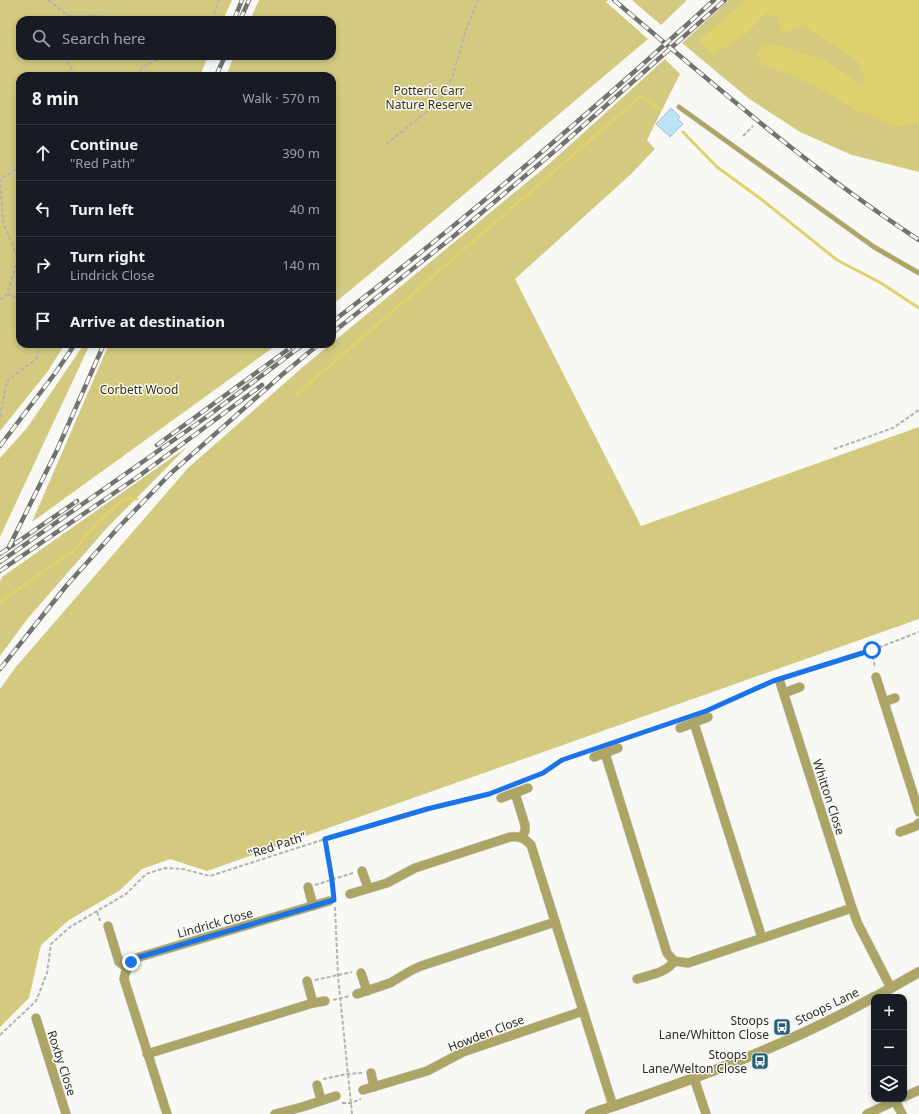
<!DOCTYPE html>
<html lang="en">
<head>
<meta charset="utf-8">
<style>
  :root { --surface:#171b24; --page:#242831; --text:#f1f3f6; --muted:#9ea1a6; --line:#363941 }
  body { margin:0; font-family:"Noto Sans",sans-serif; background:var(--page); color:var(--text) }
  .controls { position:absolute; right:12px; bottom:12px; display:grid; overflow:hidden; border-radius:8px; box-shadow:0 2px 6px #0003 }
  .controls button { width:36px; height:36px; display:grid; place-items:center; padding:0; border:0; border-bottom:1px solid var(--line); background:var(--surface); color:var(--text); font:20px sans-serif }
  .stop { position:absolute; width:12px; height:12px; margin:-9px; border:3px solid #1a73e8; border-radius:50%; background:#fff }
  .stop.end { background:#1a73e8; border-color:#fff; box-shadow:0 1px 4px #0008 }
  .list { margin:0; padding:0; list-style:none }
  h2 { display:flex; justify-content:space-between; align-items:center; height:52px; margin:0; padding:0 16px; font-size:17px }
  h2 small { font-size:13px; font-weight:400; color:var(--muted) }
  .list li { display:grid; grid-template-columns:26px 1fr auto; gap:12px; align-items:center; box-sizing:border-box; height:56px; padding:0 16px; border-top:1px solid var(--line) }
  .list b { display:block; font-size:15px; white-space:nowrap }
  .list p { margin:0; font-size:13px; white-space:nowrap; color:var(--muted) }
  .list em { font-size:13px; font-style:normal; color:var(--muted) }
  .icon { flex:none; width:22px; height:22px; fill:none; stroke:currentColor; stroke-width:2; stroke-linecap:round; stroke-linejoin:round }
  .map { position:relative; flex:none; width:919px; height:1114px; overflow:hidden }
  .search { position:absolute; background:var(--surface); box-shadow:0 2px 6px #0003; left:16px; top:16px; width:320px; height:44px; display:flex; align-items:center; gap:10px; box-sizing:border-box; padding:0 14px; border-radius:12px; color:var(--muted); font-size:15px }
  .panel { position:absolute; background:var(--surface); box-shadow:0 2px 6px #0003; left:16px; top:72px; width:320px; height:276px; border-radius:12px }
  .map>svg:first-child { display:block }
  .green { fill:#d3ca80 }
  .water { fill:#dfd26c }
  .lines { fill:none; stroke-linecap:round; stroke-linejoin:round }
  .stream { stroke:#dfd26c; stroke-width:3 }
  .building { fill:#bbe3f7; stroke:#b8bcbe }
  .service-casing { stroke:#d3d3d0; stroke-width:5.5 }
  .minor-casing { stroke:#d3d3d0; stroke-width:10 }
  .tertiary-casing { stroke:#d3d3d0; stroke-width:11 }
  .path { stroke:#b3b3af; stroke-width:2; stroke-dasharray:4 2; stroke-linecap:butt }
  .service { stroke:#aca566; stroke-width:4.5 }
  .minor { stroke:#aca566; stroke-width:9 }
  .tertiary { stroke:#aca566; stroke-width:10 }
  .rail-casing { stroke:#727270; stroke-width:4.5 }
  .rail { stroke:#f8f8f4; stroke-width:3; stroke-dasharray:9; stroke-linecap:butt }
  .route { stroke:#1a73e8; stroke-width:5 }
  .labels { text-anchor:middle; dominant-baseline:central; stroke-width:3; stroke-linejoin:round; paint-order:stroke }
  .park-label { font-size:12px; fill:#373204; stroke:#f8f8f4 }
  .street-label { font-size:12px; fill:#2c2c2a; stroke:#f8f8f4 }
  .poi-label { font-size:12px; fill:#2c2c2a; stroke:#f8f8f4; text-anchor:end }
</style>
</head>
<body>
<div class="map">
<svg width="919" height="1114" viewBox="0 0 919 1114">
  <rect width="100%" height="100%" fill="#f8f8f4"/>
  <g class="green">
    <polygon points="0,0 232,0 223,20 20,20 20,56 208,56 200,76 20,76 20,344 65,344 48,371 0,431"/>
    <polygon points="259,0 608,0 606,2 648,39 371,273 332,305 332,76 226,76 234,56 332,56 332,20 250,20"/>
    <polygon points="632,0 687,0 661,25"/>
    <polygon points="729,0 919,0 919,172 852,155 800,132 748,98 682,43"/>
    <polygon points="665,59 680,74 647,140 655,149 630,175 515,279 641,526 919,427 919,619 207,871 170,859 142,869 119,891 69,920 41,945 29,998 0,1027 0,689 15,668 188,468 304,366 549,164"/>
    <polygon points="84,344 90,344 0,537 0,458 27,428"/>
    <polygon points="109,344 278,344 32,522"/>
    <polygon points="187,447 106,529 28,618 0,656 0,581 2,577"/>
  </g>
  <polygon class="water" points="746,0 919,0 919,123 897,127 858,111 814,85 762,64 757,55 762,47 774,44 821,59 863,85 864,77 857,60 804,26 782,33 778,18 766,13 747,33 713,55 698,41"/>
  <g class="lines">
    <g class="stream">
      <polyline points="683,132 717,167 761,199 837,260 881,283 919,308"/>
      <polyline points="297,394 641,96 660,109"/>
      <polyline points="0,602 73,551 99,521 125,498 137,499"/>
    </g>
  </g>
  <polygon class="building" points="671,108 680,117 678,119 683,124 670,137 656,124"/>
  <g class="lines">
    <defs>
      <polyline id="service" points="679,107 874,247 919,273"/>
      <g id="minor">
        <polyline points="876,677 919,812"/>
        <polyline points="780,682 852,908 858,924 891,988"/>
        <polyline points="784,693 800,687"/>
        <polyline points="884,702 895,698"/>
        <polyline points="694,723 762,938"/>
        <polyline points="680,728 708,717"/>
        <polyline points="605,753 667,953 674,961 688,963 852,908"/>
        <polyline points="594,757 618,748"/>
        <polyline points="515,793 525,825 525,831 522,837"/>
        <polyline points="501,798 528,788"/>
        <polyline points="900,832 916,826 919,823"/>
        <polyline points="362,871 368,888"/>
        <polyline points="308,887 313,906"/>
        <path d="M350,894L387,883L415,868L510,837C519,836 525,838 531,845L613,1106"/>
        <polyline points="108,926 119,962 127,968"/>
        <polyline points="361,973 367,991"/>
        <path d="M637,979C649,975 667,973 674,961"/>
        <polyline points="307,981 313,1003"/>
        <polyline points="357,994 390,983 412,970 421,966 555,922"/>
        <polyline points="36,1018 66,1114"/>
        <polyline points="147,1054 313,1003 325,1001"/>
        <polyline points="371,1073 374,1087"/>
        <polyline points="694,1078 706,1114"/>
        <polyline points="317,1085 321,1100"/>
        <polyline points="363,1090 427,1071 463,1052 583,1011"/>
        <polyline points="904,1097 919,1090"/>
        <polyline points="895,1101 902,1114"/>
        <path d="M167,1114L124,979C125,970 129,964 136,958L329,901"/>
        <polyline points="275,1114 302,1107 336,1096"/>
        <polyline points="867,1114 899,1099"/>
      </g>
      <g id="tertiary">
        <polyline points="875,997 919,972"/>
        <path d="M590,1114C687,1082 785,1047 874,997"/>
      </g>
    </defs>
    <use href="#service" class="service-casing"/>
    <use href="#minor" class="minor-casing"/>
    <use href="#tertiary" class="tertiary-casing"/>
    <g class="path">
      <polyline points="48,0 69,16 69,20"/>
      <polyline points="69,16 106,16 116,20"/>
      <polyline points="212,20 219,0"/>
      <polyline points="64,56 76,76"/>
      <polyline points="137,76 142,67 166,56"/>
      <polyline points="743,136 753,126"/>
      <polyline points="386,144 438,103 452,78 466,30 478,0"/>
      <polyline points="7,294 20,299"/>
      <polyline points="0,300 7,294 18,259 3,222 0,178 8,175 20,166"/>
      <polyline points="0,417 7,381 36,359 39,344"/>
      <polyline points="834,449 893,428 919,410"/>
      <polyline points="872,650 875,668"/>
      <polyline points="787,676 872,650 919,632"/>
      <polyline points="711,709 771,682"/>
      <polyline points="620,739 673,722"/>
      <polyline points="529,778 543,773 562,760 586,751"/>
      <polyline points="325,839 333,880 334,895"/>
      <polyline points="315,885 353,873"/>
      <polyline points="335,907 338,976 352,1114"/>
      <polyline points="97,912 100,921"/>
      <polyline points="315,980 352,972"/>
      <polyline points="333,1000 350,996"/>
      <polyline points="0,1035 36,1001 47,973 51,944 70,927 126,894 146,874 165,868 183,869 210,876 325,839 427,809 493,793"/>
      <polyline points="323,1079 347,1074 362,1073"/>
      <polyline points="342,1103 351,1103 361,1099"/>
    </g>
    <use href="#service" class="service"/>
    <use href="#minor" class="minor"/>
    <use href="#tertiary" class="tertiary"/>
    <defs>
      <g id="rail">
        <path d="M614,0C713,84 810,169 919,240"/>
        <polyline points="234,20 242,0"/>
        <polyline points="240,20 249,0"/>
        <polyline points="216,76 225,56"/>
        <path d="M332,322C464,221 591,112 714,0"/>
        <polyline points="332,333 454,236 557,149 725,0"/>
        <polyline points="157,445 290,348"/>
        <polyline points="0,446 56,372 75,344"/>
        <polyline points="9,547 57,450 104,344"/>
        <polyline points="0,554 77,501"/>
        <polyline points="0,562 205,418 304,344"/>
        <polyline points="0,571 139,476 262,385"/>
        <polyline points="0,669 67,585 118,528 170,474 284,373 319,344"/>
      </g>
    </defs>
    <use href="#rail" class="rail-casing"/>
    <use href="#rail" class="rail"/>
  </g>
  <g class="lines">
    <polyline class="route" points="131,962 136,958 334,900 332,880 325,839 427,809 489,794 543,773 562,760 706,711 773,681 872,650"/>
  </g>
  <defs>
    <symbol id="bus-square" viewBox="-11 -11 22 22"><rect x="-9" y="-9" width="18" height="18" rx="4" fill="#255e77" stroke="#f8f8f4"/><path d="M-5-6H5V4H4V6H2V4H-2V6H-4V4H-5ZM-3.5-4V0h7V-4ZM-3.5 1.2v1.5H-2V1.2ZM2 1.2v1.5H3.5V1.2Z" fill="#fff"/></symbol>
  </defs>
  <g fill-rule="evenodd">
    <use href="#bus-square" x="772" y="1017" width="20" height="20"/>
    <use href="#bus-square" x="750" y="1051" width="20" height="20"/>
  </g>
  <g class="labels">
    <g class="park-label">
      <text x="429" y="90">Potteric Carr<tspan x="429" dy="14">Nature Reserve</tspan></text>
      <text x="139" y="389">Corbett Wood</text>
    </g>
    <g class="street-label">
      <text transform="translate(829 797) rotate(72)">Whitton Close</text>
      <text transform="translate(277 845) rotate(-18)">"Red Path"</text>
      <text transform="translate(215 923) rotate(-16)">Lindrick Close</text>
      <text transform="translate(827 1006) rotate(-26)">Stoops Lane</text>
      <text transform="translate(486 1033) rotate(-21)">Howden Close</text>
      <text transform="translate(62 1063) rotate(72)">Roxby Close</text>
    </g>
    <g class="poi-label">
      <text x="769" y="1020">Stoops<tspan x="769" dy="14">Lane/Whitton Close</tspan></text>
      <text x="747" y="1054">Stoops<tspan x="747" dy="14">Lane/Welton Close</tspan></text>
    </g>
  </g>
</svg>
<div class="controls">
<button>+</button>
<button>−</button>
<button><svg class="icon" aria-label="layers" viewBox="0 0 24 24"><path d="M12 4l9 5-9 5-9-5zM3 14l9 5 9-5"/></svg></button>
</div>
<div class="stop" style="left:872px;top:650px"></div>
<div class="stop end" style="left:131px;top:962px"></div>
<div class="search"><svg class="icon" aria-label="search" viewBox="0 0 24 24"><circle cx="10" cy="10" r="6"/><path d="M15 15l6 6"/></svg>Search here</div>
<section class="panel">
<h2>8 min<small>Walk · 570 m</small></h2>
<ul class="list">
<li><svg class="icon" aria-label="ahead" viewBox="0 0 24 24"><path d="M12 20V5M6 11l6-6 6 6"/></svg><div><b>Continue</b><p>&quot;Red Path&quot;</p></div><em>390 m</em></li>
<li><svg class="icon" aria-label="left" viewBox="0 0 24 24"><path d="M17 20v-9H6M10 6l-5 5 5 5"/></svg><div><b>Turn left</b></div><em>40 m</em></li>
<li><svg class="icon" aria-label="right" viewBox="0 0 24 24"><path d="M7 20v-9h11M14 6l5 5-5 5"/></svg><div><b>Turn right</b><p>Lindrick Close</p></div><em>140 m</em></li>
<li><svg class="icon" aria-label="arrive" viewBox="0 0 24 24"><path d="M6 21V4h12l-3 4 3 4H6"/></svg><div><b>Arrive at destination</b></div></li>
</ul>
</section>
</div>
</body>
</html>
